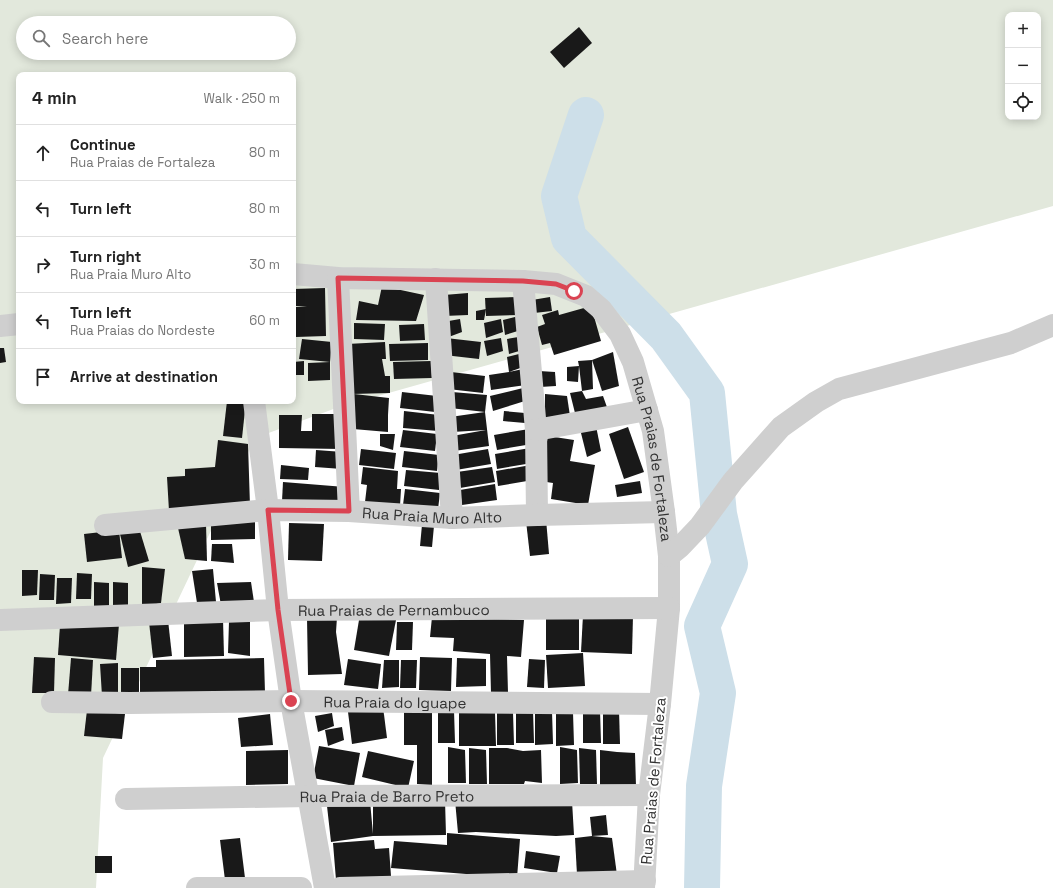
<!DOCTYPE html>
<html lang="en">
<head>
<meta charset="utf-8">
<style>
  :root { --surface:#fff; --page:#f2f2f2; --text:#222; --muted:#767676; --line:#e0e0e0 }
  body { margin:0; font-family:"Space Grotesk",sans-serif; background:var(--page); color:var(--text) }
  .controls { position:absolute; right:12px; top:12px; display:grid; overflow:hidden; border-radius:8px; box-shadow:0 2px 10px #0003 }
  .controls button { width:36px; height:36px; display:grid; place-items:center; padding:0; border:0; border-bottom:1px solid var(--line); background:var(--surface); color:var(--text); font:20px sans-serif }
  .stop { position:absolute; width:12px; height:12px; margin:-9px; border:3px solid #da4352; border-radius:50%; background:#fff }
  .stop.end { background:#da4352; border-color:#fff; box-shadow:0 1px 4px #0008 }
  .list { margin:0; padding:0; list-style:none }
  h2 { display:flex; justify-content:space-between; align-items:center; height:52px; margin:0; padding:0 16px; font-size:17px }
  h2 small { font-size:13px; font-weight:400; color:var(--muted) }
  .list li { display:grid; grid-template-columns:26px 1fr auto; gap:12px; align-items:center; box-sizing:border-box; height:56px; padding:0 16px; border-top:1px solid var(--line) }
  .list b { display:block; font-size:15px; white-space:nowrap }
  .list p { margin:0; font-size:13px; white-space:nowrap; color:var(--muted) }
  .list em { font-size:13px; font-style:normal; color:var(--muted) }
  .icon { flex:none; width:22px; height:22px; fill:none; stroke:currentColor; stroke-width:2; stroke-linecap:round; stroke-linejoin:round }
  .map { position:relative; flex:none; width:1053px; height:888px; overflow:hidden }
  .search { position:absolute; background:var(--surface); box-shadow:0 2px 10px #0003; left:16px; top:16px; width:280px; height:44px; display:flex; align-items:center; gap:10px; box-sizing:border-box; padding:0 14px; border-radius:22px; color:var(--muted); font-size:15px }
  .panel { position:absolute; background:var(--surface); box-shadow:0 2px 10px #0003; left:16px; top:72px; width:280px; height:332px; border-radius:8px }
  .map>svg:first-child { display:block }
  .green { fill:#e2e8dc; fill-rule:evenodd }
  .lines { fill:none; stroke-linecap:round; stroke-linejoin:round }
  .river { stroke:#cddfe9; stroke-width:36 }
  .building { fill:#191919 }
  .minor { stroke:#cfcfcf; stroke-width:22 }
  .route { stroke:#da4352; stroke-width:5 }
  .labels { text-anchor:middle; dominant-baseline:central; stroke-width:4; stroke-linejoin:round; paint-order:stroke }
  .street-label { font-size:15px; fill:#323232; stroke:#fff }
</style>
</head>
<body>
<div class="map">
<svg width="1053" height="888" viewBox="0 0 1053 888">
  <rect width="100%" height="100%" fill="#fff"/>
  <path class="green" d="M0,0H1053V206L339,407L255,438L103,758L96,888H0ZM1008,15H1038V117H1008ZM23,23H289V53H23ZM19,75H293V401H19Z"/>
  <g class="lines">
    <polyline class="river" points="586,115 559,196 569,238 666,336 707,393 719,514 730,564 702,626 718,693 704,786 702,888"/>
  </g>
  <g class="building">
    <polygon points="579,27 592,43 564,68 550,52"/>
    <polygon points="382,286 424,295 416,321 356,320 359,301 378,305"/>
    <polygon points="325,288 326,336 296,337 296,307 307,306 293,306 293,289"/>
    <polygon points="468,293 468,315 444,316 444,295"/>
    <polygon points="520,297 521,315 486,316 485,298"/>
    <polygon points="550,297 552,311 534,313 532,300"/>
    <polygon points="591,306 601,341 554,355 550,343 542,345 537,327 545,324 542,315 558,310 559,315"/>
    <polygon points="486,309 484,320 476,320 476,311"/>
    <polygon points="519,316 521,330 505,335 503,320"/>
    <polygon points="460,319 462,332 446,338 481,342 479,359 444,355 443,322"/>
    <polygon points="501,319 503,332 486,338 484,323"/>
    <polygon points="354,323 385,324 384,340 354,339"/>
    <polygon points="424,324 425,340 400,341 399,325"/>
    <polygon points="524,336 526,349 509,354 507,339"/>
    <polygon points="501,338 503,351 487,356 484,341"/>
    <polygon points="302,339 332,342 330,362 330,380 308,381 308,363 330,362 299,359"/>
    <polygon points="385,342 386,359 382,359 385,376 390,376 390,393 352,394 347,344"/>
    <polygon points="428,343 428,360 390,361 389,344"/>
    <polygon points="0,348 4,348 6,362 0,363"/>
    <polygon points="613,352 619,386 602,391 592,360"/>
    <polygon points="523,353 526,366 509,372 523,369 526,385 491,390 489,375 509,372 507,357"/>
    <polygon points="592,360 593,389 582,391 579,366 578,382 567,381 567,367 579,366 578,361"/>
    <polygon points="304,361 304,375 293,375 293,362"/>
    <polygon points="431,361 432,378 394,379 393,362"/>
    <polygon points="539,371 555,372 556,386 540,387"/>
    <polygon points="451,372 485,376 483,393 448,389"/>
    <polygon points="523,388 525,401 493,411 490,396"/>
    <polygon points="582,391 586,399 603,396 608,410 576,417 570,393"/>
    <polygon points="402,392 437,396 435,412 400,408"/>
    <polygon points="452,392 487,395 485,412 450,408"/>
    <polygon points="354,394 389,398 388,415 388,432 353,429"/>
    <polygon points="545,394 567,396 570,416 545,419"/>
    <polygon points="227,401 246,401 242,438 223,436"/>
    <polygon points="404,411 439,415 438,431 403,428"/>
    <polygon points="504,411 525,413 525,423 503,421"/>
    <polygon points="485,412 489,446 454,451 452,436 486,430 452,432 450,417"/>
    <polygon points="312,414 342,414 341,449 279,448 279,415 302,415 301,431 312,431"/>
    <polygon points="596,426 601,451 587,457 580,429"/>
    <polygon points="628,427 644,472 624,479 609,434"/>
    <polygon points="529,429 532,444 497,450 494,435"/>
    <polygon points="403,430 437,434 435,451 400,447"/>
    <polygon points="380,434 395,434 393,450 380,446"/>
    <polygon points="548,436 574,440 570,461 595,465 588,505 551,499 553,483 540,481"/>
    <polygon points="218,440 248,444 250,506 169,511 167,477 185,476 185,469 215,467"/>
    <polygon points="530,448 532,463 497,469 495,454"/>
    <polygon points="361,449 396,453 394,469 359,465"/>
    <polygon points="488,449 491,464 456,470 453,455"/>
    <polygon points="316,450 343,452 342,469 315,467"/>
    <polygon points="404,451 439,455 437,471 402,467"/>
    <polygon points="281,465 309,468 308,480 280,479"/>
    <polygon points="531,465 533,480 498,486 496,471"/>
    <polygon points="363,467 398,471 397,489 401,489 400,506 365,502 367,485 361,484"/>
    <polygon points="492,467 495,482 460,488 457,472"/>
    <polygon points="406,470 441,473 439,490 404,486"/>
    <polygon points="640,481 642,493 617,497 615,485"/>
    <polygon points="283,482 345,487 343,506 282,501"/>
    <polygon points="495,484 497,500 462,505 460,490"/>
    <polygon points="405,489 440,493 438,509 403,505"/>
    <polygon points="255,517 255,539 211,540 211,520"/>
    <polygon points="546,519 549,554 530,556 526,521"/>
    <polygon points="289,523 324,524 322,561 288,560"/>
    <polygon points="206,524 207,561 185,559 178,528"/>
    <polygon points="422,525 434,526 432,547 420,546"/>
    <polygon points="139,528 149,561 128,567 119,530"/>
    <polygon points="119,530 122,558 87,562 84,534"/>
    <polygon points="212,544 232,544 234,563 211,561"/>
    <polygon points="142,567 165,569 161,603 142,607"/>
    <polygon points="213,569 216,602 197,603 192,571"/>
    <polygon points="22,570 38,570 37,595 22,596"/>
    <polygon points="77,573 92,574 91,599 76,599"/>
    <polygon points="40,574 55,575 54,600 39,600"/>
    <polygon points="57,578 72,578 71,603 56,604"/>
    <polygon points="94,582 109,583 109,608 94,608"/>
    <polygon points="113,582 128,583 128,608 113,608"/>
    <polygon points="251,582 254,602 221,605 217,583"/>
    <rect x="546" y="613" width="33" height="37"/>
    <polygon points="583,615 633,616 632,654 581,652"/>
    <polygon points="337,617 336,632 342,674 308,675 307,618"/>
    <polygon points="432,617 524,620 521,657 507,656 508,693 491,693 490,654 453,651 454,638 430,637"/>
    <polygon points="223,619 224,656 184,657 184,620"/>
    <polygon points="168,620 172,656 153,658 149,622"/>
    <polygon points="359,620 396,620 389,656 354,650"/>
    <polygon points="229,622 250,622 250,656 228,653"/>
    <polygon points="397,622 413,622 412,650 396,650"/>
    <polygon points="119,624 116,660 58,655 60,625"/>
    <polygon points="583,653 585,686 548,688 546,655"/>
    <polygon points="34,657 55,658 54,693 32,693"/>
    <polygon points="420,657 452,658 451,691 419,690"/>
    <polygon points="71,658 93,660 91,696 68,695"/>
    <polygon points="264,658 265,693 140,694 140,667 156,667 156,660"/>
    <polygon points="457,658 486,659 486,686 456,687"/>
    <polygon points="348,659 381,664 378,689 344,685"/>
    <polygon points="529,659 545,660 544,688 527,687"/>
    <polygon points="384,660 399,660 399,687 382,688"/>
    <polygon points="401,660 417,660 416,688 400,688"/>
    <polygon points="118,663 118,697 102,696 100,664"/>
    <rect x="121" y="668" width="18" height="30"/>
    <polygon points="383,707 387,738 352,744 348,712"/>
    <polygon points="438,707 454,710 455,743 438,743"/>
    <polygon points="516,707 533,710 534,743 516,743"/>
    <polygon points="583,707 600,710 601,743 583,743"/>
    <polygon points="603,708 619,710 620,744 603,744"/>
    <polygon points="459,709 495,712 496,746 459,746"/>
    <polygon points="497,709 513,712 514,745 497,745"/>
    <polygon points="535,709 552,711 553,744 535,745"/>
    <polygon points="87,710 125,714 122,739 84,736"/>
    <polygon points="556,710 573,712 574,745 556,746"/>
    <polygon points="404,711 432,711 432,785 417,784 417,745 404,745"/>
    <polygon points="332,713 334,726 318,732 315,716"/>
    <polygon points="270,714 273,745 241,747 238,718"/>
    <polygon points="342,727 344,740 328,746 325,730"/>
    <polygon points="319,746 360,753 354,786 313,778"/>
    <polygon points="448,747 465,750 466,783 448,783"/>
    <polygon points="560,747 577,750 578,783 560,784"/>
    <polygon points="469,748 486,750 487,784 469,784"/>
    <polygon points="489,748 507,748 523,751 541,750 542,783 525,781 524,784 489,784"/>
    <polygon points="579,748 596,750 597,784 580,784"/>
    <polygon points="288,750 288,784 246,785 246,751"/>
    <polygon points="600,750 617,752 635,753 636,786 600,786"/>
    <polygon points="368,751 414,761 408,788 362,777"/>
    <polygon points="445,800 446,835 373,836 331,842 327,806 370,801 373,834 373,801"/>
    <polygon points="455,800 572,801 574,835 556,836 476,832 458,833"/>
    <polygon points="606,815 608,835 592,836 590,817"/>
    <polygon points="447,833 520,839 517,878 391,868 394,841 447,845"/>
    <polygon points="592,836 612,838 617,875 577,875 575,838"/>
    <polygon points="240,838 245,878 225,880 220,840"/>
    <polygon points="374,840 375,849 389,848 391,876 336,880 333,843"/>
    <polygon points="526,851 560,856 557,873 524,868"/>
    <rect x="95" y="856" width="17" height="17"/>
  </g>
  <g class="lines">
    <g class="minor">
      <path id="s1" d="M293,274L338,278L523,281L556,284L586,296L601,309L620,334L633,362L653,431L664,512L669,556V608L660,704L649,795L644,888"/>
      <polyline points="338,278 349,511"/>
      <polyline points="436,279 452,518"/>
      <polyline points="523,281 536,430 537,515"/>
      <polyline points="0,326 19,324"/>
      <polyline points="254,401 268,510 278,610 291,701 325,888"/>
      <polyline points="536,430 647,410"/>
      <path id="s2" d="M105,525L268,510L349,511L452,518L537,515L664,512"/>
      <polyline points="669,556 680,547 700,526 733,481 781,427 816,402 839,389 1011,343 1053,325"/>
      <path id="s3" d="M0,620L278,610L669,608"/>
      <path id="s4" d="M52,702L130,703L291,701L660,704"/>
      <path id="s5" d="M126,799L309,796L649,795"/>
      <polyline points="197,888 301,888"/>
      <polyline points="340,888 645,881"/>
    </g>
  </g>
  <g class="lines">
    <polyline class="route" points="291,701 278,610 268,510 349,511 338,278 523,281 556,284 574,291"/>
  </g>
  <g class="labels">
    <g class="street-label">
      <text stroke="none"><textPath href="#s1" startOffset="477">Rua Praias de Fortaleza</textPath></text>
      <text stroke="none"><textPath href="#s2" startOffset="328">Rua Praia Muro Alto</textPath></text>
      <text stroke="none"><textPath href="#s3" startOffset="394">Rua Praias de Pernambuco</textPath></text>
      <text stroke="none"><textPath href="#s4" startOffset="343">Rua Praia do Iguape</textPath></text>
      <text transform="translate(653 781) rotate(-85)">Rua Praias de Fortaleza</text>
      <text stroke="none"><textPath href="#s5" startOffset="261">Rua Praia de Barro Preto</textPath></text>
    </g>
  </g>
</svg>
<div class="controls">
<button>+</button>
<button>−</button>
<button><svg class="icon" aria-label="locate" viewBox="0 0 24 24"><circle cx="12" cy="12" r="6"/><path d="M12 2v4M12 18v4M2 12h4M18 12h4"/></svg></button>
</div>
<div class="stop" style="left:574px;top:291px"></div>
<div class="stop end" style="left:291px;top:701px"></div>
<div class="search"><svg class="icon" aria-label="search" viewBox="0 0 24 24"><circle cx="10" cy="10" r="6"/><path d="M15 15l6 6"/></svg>Search here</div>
<section class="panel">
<h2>4 min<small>Walk · 250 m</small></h2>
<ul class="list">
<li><svg class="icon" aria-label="ahead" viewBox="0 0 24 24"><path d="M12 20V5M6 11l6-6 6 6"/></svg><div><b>Continue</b><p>Rua Praias de Fortaleza</p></div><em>80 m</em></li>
<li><svg class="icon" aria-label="left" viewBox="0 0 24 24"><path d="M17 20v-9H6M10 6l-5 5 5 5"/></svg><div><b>Turn left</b></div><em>80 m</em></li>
<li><svg class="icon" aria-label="right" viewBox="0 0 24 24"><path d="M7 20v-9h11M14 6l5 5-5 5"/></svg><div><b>Turn right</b><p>Rua Praia Muro Alto</p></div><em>30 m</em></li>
<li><svg class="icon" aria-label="left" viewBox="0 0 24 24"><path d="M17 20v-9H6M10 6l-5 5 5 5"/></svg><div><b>Turn left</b><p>Rua Praias do Nordeste</p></div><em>60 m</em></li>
<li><svg class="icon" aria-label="arrive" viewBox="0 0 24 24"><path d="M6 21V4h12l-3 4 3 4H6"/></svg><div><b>Arrive at destination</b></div></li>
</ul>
</section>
</div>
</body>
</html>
